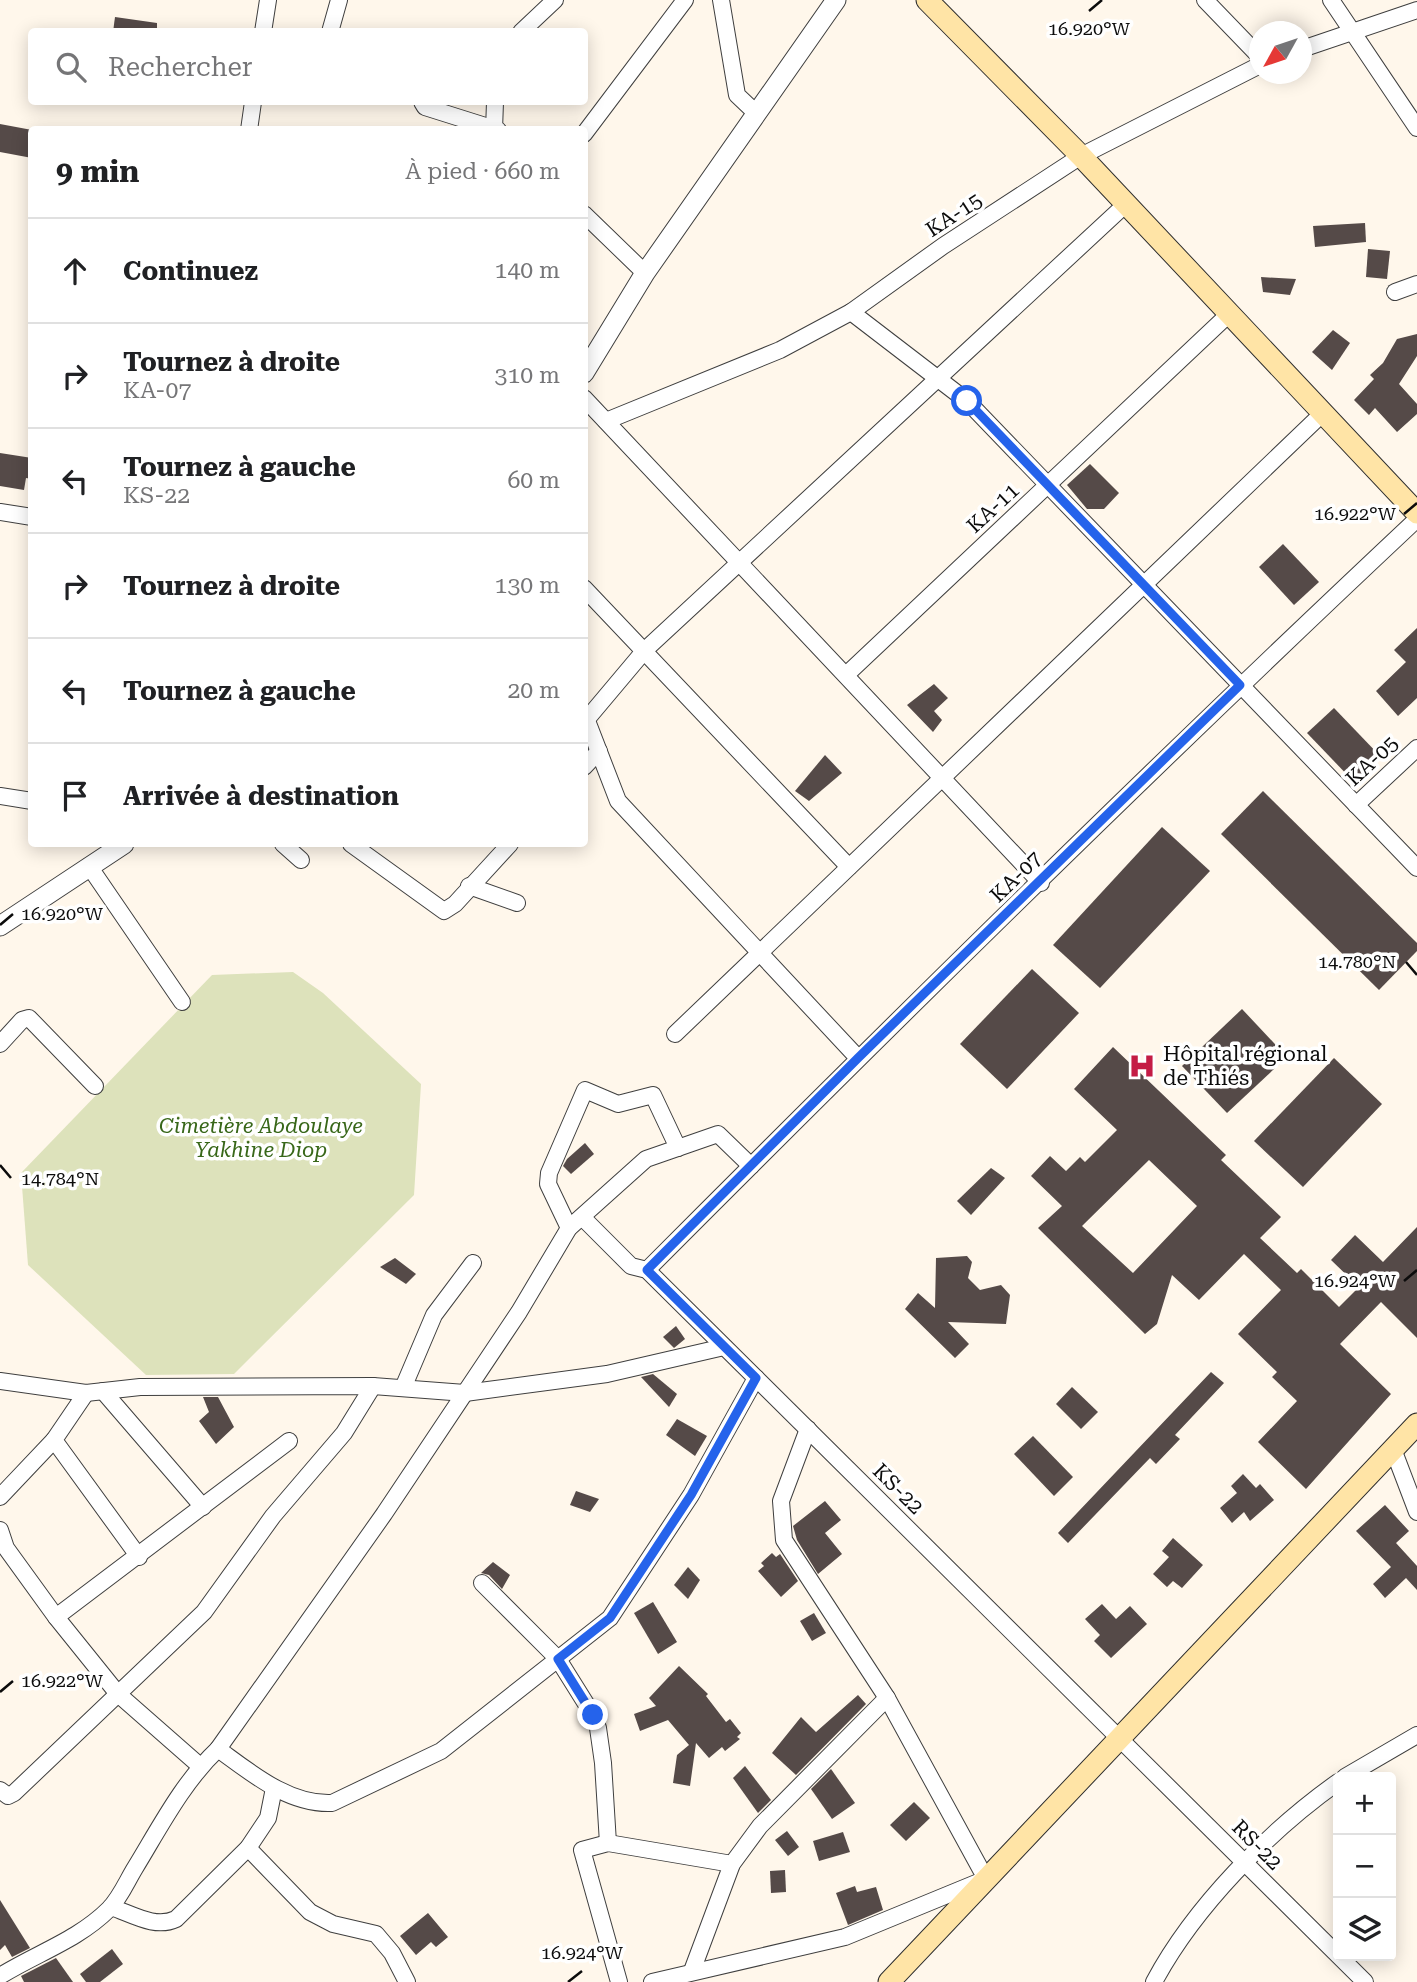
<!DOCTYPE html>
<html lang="fr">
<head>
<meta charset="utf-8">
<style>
  :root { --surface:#fff; --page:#f2f2f2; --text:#202124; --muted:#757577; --line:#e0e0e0 }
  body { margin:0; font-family:"Roboto Serif",serif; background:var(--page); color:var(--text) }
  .controls { position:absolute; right:21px; bottom:21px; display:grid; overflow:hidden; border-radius:7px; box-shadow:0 4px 18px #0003 }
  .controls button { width:63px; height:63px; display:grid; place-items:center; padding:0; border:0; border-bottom:2px solid var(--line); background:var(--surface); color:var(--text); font:35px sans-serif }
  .compass { position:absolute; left:1249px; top:21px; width:63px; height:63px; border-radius:50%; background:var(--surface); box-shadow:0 4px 18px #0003; rotate:230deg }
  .stop { position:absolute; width:21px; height:21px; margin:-16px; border:5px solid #2563eb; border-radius:50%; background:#fff }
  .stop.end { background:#2563eb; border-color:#fff; box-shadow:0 2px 7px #0008 }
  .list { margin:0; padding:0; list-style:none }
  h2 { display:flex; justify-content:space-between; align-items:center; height:91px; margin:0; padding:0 28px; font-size:30px }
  h2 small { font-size:23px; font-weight:400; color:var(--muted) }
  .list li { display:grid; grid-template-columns:46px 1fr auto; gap:21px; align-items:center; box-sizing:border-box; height:105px; padding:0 28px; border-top:2px solid var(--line) }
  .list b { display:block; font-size:26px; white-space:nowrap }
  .list p { margin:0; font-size:23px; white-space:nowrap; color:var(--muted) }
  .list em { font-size:23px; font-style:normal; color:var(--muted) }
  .icon { flex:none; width:38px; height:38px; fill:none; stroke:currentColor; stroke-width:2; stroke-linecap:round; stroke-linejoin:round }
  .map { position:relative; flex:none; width:1417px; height:1982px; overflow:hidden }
  .search { position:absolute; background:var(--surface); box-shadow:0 4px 18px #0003; left:28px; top:28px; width:560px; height:77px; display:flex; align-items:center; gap:18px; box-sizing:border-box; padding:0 24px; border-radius:7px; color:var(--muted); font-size:26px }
  .panel { position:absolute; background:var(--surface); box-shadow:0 4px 18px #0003; left:28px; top:126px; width:560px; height:721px; border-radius:7px }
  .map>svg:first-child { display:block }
  .cemetery { fill:#dde2bb }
  .building { fill:#554a48; fill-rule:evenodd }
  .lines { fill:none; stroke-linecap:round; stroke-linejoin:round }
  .minor-casing { stroke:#3f3f3f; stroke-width:18 }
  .tertiary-casing { stroke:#3f3f3f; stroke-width:21 }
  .secondary-casing { stroke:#2e2e2e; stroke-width:23 }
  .minor { stroke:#fff; stroke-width:16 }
  .tertiary { stroke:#fff; stroke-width:19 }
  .secondary { stroke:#ffe4a6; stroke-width:21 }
  .route { stroke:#2563eb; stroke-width:9 }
  .ticks { fill:none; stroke:#0c0c0c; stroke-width:2.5 }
  .labels { text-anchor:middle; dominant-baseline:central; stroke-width:7; stroke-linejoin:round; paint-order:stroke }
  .street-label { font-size:21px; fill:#0c0c0c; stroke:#fff }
  .poi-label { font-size:21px; fill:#0c0c0c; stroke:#fff; text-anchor:start }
  .park-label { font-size:21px; font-style:italic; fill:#386719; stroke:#fff }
  .ticks-label { font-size:18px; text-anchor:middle; fill:#0c0c0c; stroke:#fff; stroke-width:7; stroke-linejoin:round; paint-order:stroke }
</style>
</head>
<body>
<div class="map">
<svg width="1417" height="1982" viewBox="0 0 1417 1982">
  <rect width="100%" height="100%" fill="#fff7eb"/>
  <polygon class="cemetery" points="293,972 323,993 421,1084 414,1195 234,1374 146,1375 28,1265 21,1173 212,975"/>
  <g class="building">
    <polygon points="115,17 157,23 157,32 113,32"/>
    <polygon points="0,124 32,130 32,158 0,152"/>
    <polygon points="1365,223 1366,242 1315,247 1313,226"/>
    <polygon points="1368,249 1390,251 1387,279 1366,277"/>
    <polygon points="1261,277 1296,279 1290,295 1263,292"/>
    <polygon points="1333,330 1350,343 1332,370 1312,352"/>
    <polygon points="1417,334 1417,356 1399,384 1417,404 1417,414 1397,432 1375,408 1369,415 1354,400 1374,379 1370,375 1383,363 1397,339"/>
    <polygon points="0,453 32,458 32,479 26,478 24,490 0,486"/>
    <polygon points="1090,464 1119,493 1104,509 1087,509 1067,485"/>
    <polygon points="1283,544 1319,582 1294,605 1259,567"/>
    <polygon points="1417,628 1417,698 1398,716 1376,691 1406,662 1394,650"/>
    <polygon points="934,684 948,698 934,711 942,720 933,732 907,705"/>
    <polygon points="1334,708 1381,757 1354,782 1307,733"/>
    <polygon points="825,755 842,773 809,801 795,791"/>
    <polygon points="1263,791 1417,943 1417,951 1379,990 1221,834"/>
    <polygon points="1162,827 1210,871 1100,988 1053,945"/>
    <polygon points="1032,969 1079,1013 1007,1089 960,1044"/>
    <polygon points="1242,1009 1287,1057 1227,1113 1182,1066"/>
    <path d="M1113,1047L1226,1155L1221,1160L1281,1217L1260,1238L1297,1273L1301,1269L1339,1307L1359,1287L1331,1260L1355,1235L1383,1262L1417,1227V1338L1381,1302L1340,1344L1391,1394L1306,1489L1258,1442L1297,1401L1272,1377L1277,1372L1238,1334L1281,1290L1244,1254L1199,1300L1172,1275L1157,1324L1145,1334L1038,1228L1062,1206L1031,1176L1050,1156L1066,1171L1080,1157L1085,1162L1117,1130L1074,1089ZM1149,1160L1197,1206L1133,1273L1082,1226Z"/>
    <polygon points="1334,1058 1382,1104 1303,1187 1254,1141"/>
    <polygon points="585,1143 594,1154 571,1174 563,1166 567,1159"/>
    <polygon points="991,1168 1005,1178 971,1215 957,1201"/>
    <polygon points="967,1256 972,1262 968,1278 980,1290 1001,1285 1010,1295 1006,1324 948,1322 969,1344 955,1358 905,1309 918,1293 935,1308 936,1258"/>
    <polygon points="395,1258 416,1274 406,1284 380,1267"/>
    <polygon points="676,1326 685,1339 674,1348 663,1337"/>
    <polygon points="1211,1372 1224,1383 1175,1435 1180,1439 1156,1464 1150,1458 1068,1543 1058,1533"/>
    <polygon points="653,1374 677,1394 669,1407 641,1377"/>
    <polygon points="1072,1387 1098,1412 1081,1429 1056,1404"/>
    <polygon points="203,1397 218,1397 234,1427 216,1444 199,1421 209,1412"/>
    <polygon points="677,1419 707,1436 695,1456 666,1435"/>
    <polygon points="1033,1436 1073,1477 1054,1496 1014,1454"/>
    <polygon points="1243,1474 1256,1488 1260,1484 1274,1500 1250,1521 1244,1512 1232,1523 1220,1508 1237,1493 1231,1486"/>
    <polygon points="576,1491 599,1499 590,1512 570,1505"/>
    <polygon points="825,1501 841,1520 825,1533 842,1554 818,1574 797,1540 793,1526"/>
    <polygon points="1385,1505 1409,1531 1396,1543 1417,1566 1417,1590 1406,1578 1385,1598 1373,1584 1391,1567 1356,1531"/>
    <polygon points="1173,1538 1203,1565 1182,1588 1173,1581 1167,1587 1153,1574 1169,1557 1162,1551"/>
    <polygon points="772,1553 776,1557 780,1554 798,1581 781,1597 758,1571 764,1566 761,1563"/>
    <polygon points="493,1562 510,1575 502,1589 489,1575 481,1573"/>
    <polygon points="688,1567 700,1580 688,1599 674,1585"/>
    <polygon points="653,1602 677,1642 658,1654 634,1613"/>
    <polygon points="1102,1604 1116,1619 1130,1606 1147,1624 1111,1658 1094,1641 1100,1635 1085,1619"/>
    <polygon points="814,1613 826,1633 812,1641 800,1621"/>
    <polygon points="679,1666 708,1694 706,1696 726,1722 730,1719 741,1733 737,1737 740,1739 725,1751 722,1747 709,1758 696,1743 690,1786 673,1783 677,1755 689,1745 668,1720 640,1731 634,1714 656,1706 649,1698"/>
    <polygon points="858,1695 866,1704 796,1775 772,1753 801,1717 816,1732"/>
    <polygon points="745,1766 771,1800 758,1813 733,1778"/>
    <polygon points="831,1769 855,1803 832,1819 811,1789"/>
    <polygon points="914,1802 930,1818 906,1841 890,1825"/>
    <polygon points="787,1831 799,1847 788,1856 775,1840"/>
    <polygon points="843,1832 850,1852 819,1861 813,1841"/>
    <polygon points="785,1870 786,1892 771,1893 770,1871"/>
    <polygon points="855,1886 857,1892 876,1887 883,1910 848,1925 836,1893"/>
    <polygon points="0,1900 30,1948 12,1957 5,1945 0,1950"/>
    <polygon points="428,1913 448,1937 436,1947 431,1942 416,1955 400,1936"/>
    <polygon points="112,1949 123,1964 100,1982 86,1982 80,1974"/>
    <polygon points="56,1958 73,1982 24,1982 21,1976"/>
  </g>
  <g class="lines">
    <defs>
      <g id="minor">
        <polyline points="721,0 737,95 757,114"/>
        <polyline points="1205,0 1260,57"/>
        <polyline points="1331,0 1417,128"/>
        <polyline points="263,32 268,0"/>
        <polyline points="330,32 339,0"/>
        <polyline points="521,32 555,0"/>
        <polyline points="1302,49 1417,10"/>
        <polyline points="422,102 425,107 498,130"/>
        <polyline points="249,130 253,102"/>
        <polyline points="494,130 495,102"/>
        <polyline points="584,134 685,0"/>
        <polyline points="584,214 645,273"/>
        <polyline points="1395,292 1417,284"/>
        <polyline points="851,312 967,401 1417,868"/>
        <polyline points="584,398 1041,883"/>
        <polyline points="606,421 780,350 851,312 943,246 1081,156 1260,65"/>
        <polyline points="0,512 32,517"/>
        <polyline points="584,588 849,867"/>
        <polyline points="846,675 1229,314"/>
        <polyline points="584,713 618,801 858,1058"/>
        <polyline points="587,719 645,650 1126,204"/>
        <polyline points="584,767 599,751"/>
        <polyline points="0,796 32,801"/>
        <polyline points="1356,805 1417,748"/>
        <polyline points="283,844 301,860"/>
        <polyline points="351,844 444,911 455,904 510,844"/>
        <polyline points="89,866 182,1002"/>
        <polyline points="469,886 517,903"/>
        <polyline points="675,1034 1323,413"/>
        <polyline points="0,1044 22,1020 29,1018 95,1086"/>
        <path d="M751,1166L718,1134L646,1159L569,1228L519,1312L384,1514L218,1749C251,1773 289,1805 332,1803L441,1751L610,1618L691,1495L756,1378"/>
        <polyline points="582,1217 631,1266 647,1270 1365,1982"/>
        <polyline points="569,1228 548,1184 549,1173 585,1090 618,1104 653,1095 678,1148"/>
        <path d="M647,1270C900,1016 1156,764 1417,519"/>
        <polyline points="0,1381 86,1393 140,1387 373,1386 465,1393 607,1374 724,1347"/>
        <polyline points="403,1388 434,1315 473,1263"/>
        <polyline points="103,1391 203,1507"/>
        <polyline points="86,1393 54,1440 139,1557"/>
        <polyline points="1393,1449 1417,1512"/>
        <polyline points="0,1497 54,1440"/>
        <polyline points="0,1530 6,1548 56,1617 118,1694 200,1766"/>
        <polyline points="482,1583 558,1659 593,1715 598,1728 603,1763 608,1843"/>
        <polyline points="56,1617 289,1441"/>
        <polyline points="1345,1777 1417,1735"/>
        <polyline points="0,1790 8,1796 14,1793 204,1612 273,1516 344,1433 373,1386"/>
        <polyline points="248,1848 310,1912 333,1924 376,1934 392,1953 407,1982"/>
        <path d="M111,1907C132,1914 155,1929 176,1919L248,1848L268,1818L274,1788"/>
        <polyline points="692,1971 732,1864 760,1826 887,1698"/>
        <path d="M0,1976C37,1953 78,1940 109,1909C120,1898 127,1881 135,1868C160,1827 183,1782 218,1749"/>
        <polyline points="619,1982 582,1850 608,1843 732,1864"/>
        <polyline points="652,1982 845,1937 986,1879 887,1698 784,1540 781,1501 808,1429"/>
        <path d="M1154,1982C1194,1907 1269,1831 1338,1782"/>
      </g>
      <g id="tertiary">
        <polyline points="584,373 645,273 836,0"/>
        <polyline points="0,926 124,844"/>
      </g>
      <g id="secondary">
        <polyline points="927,0 1081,156 1417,513"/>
        <polyline points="889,1982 1417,1424"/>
      </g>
    </defs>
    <use href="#minor" class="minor-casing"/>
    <use href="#tertiary" class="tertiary-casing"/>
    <use href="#secondary" class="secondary-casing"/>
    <use href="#minor" class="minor"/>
    <use href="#tertiary" class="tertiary"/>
    <use href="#secondary" class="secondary"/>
  </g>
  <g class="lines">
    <polyline class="route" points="593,1715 558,1659 610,1618 691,1495 756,1378 647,1270 858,1058 1240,685 967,401"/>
  </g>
  <path class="ticks" d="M1089,11L1102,0M1404,514L1417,503M0,925L13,914M1406,962L1417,975M0,1165L11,1178M1404,1281L1417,1270M0,1692L13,1681M568,1982L582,1971"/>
  <defs>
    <symbol id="hospital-bare" viewBox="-9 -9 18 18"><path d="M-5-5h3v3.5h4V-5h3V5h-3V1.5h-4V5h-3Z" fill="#c41c45" stroke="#fff" stroke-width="2.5" paint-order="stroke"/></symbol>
  </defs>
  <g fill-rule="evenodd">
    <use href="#hospital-bare" x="1123" y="1047" width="38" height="38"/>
  </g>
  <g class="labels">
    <g class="street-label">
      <text transform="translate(954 215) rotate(-33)">KA-15</text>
      <text transform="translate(993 508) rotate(-43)">KA-11</text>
      <text transform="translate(1372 761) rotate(-43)">KA-05</text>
      <text transform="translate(1016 877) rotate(-44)">KA-07</text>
      <text transform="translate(898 1489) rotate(45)">KS-22</text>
      <text transform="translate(1257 1845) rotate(45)">RS-22</text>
    </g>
    <g class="poi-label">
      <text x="1163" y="1054">Hôpital régional<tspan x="1163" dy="24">de Thiés</tspan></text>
    </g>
    <g class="park-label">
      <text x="261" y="1126">Cimetière Abdoulaye<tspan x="261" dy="24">Yakhine Diop</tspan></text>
    </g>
  </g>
  <g class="ticks-label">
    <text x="1089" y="35">16.920°W</text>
    <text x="1355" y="520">16.922°W</text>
    <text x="62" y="920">16.920°W</text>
    <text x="1357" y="968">14.780°N</text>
    <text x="60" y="1185">14.784°N</text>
    <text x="1355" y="1287">16.924°W</text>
    <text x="62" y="1687">16.922°W</text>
    <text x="582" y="1959">16.924°W</text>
  </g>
</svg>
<div class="controls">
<button>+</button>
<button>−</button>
<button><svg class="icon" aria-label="layers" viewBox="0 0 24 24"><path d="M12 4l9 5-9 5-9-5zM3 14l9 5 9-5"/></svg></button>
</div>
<svg class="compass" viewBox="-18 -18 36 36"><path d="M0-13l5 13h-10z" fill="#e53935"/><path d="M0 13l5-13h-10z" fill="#757577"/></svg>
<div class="stop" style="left:967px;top:401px"></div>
<div class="stop end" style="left:593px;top:1715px"></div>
<div class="search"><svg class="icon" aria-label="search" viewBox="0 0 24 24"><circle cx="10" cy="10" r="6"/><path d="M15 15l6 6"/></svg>Rechercher</div>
<section class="panel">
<h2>9 min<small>À pied · 660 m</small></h2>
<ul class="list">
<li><svg class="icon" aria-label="ahead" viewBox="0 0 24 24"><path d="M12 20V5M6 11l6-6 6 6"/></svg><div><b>Continuez</b></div><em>140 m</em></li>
<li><svg class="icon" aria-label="right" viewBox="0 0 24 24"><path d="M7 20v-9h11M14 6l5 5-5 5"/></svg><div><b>Tournez à droite</b><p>KA-07</p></div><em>310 m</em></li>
<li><svg class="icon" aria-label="left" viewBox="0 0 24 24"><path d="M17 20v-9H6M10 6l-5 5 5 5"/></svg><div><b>Tournez à gauche</b><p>KS-22</p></div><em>60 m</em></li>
<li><svg class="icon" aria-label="right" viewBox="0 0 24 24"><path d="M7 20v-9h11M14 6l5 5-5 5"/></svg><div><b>Tournez à droite</b></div><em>130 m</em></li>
<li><svg class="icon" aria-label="left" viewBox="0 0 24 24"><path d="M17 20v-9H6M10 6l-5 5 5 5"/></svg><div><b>Tournez à gauche</b></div><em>20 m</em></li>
<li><svg class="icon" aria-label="arrive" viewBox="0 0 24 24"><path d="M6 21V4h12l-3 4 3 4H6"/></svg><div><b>Arrivée à destination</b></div></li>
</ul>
</section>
</div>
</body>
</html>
